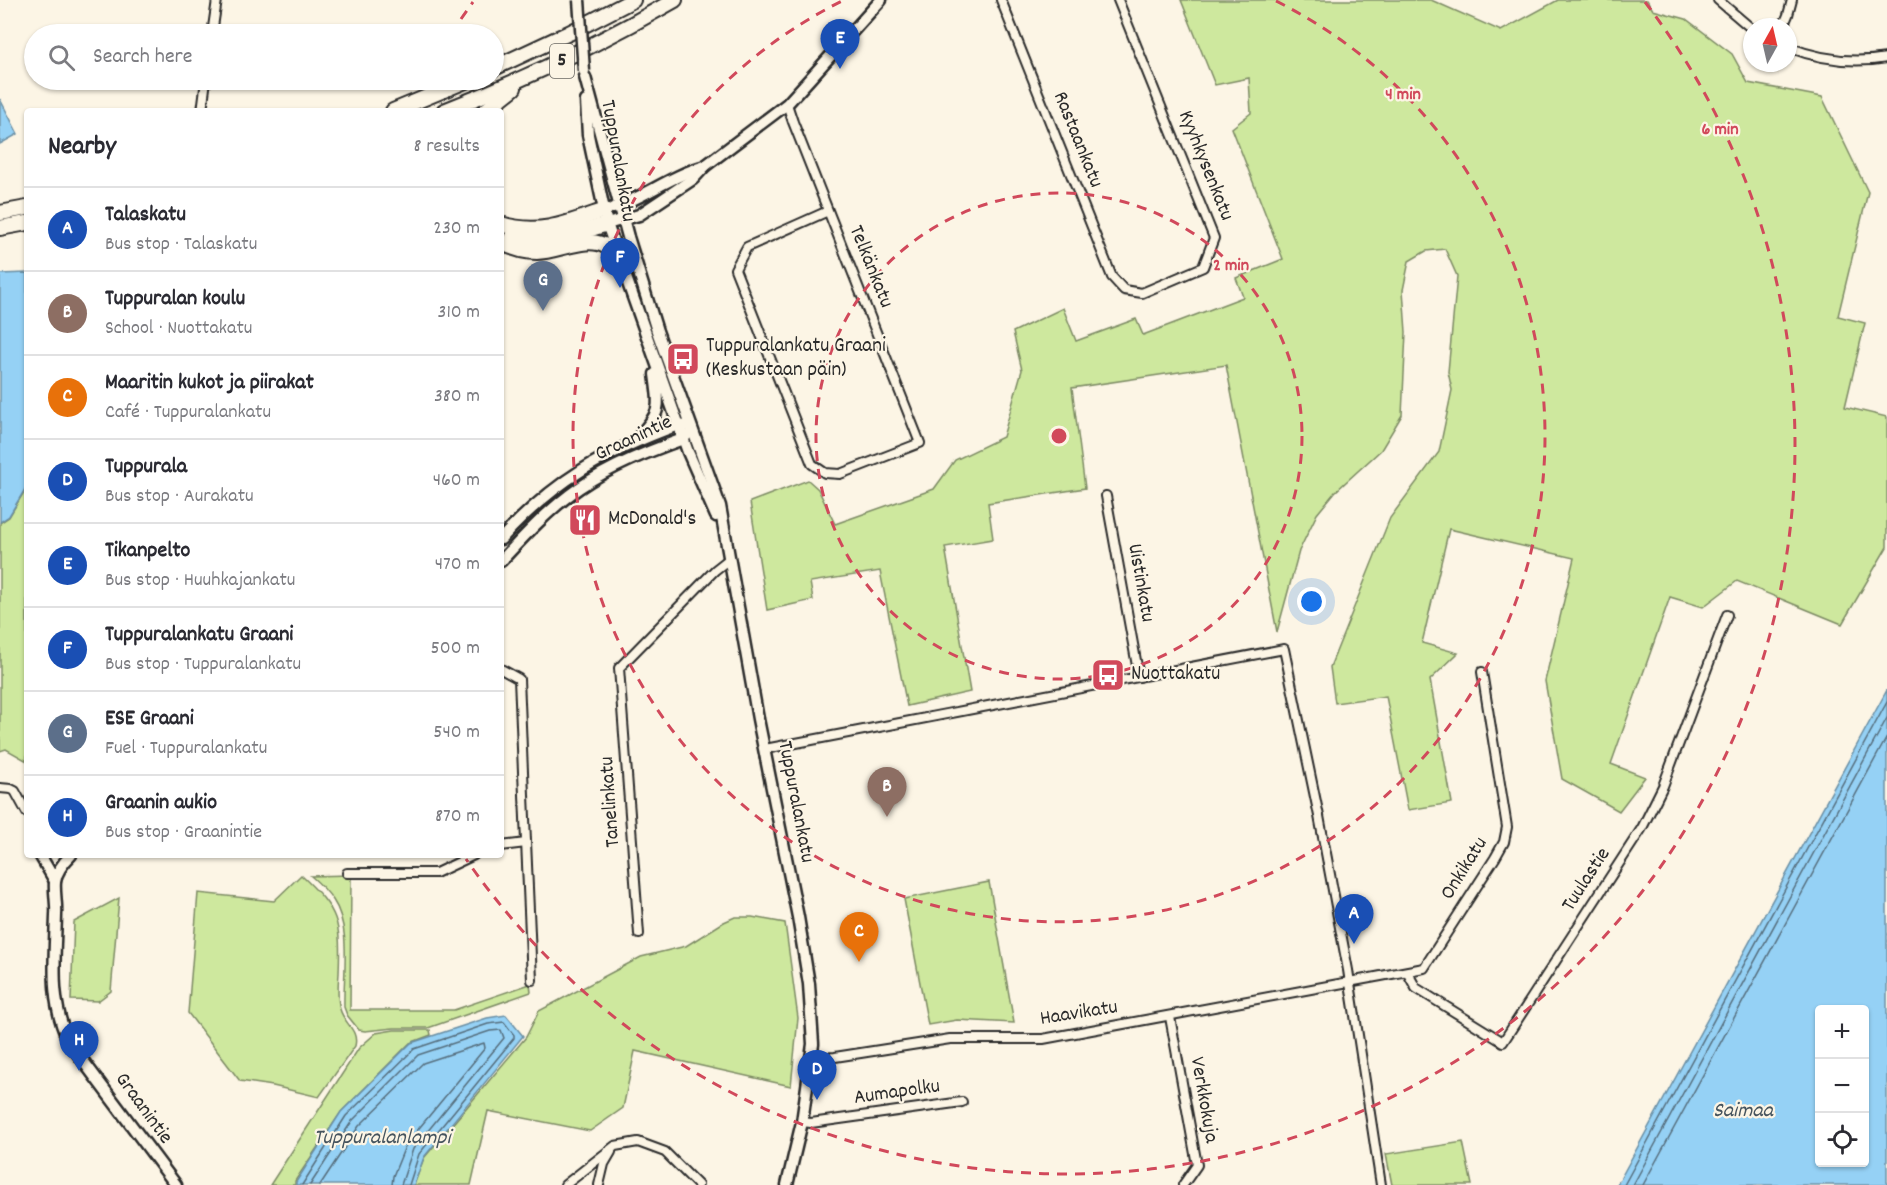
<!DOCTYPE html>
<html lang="en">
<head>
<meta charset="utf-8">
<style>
  :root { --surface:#fff; --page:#f2f2f3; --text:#2b2b33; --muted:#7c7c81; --line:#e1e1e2; --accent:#7c3aed }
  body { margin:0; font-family:Dekko,sans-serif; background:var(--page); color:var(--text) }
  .controls { position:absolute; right:18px; bottom:18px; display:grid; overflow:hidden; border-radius:6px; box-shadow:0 2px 4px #0004 }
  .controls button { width:54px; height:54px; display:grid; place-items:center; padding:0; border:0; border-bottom:2px solid var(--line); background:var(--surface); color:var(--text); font:30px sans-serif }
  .compass { position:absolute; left:1743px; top:18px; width:54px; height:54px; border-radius:50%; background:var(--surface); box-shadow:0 2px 4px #0004; rotate:8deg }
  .you { position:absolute; left:1312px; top:602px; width:21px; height:21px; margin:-15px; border:4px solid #fff; border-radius:50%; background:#1a73e8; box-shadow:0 0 0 9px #1a73e833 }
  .badge { display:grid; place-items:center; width:39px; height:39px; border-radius:50%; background:var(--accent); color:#fff; font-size:20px; font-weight:700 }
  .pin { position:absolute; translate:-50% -50px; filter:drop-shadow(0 2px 3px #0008) }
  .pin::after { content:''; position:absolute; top:32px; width:21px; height:18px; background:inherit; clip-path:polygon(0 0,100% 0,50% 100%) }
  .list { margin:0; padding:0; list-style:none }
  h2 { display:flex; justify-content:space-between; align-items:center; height:78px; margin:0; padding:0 24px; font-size:26px }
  h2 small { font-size:20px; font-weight:400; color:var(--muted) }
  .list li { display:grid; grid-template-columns:39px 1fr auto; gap:18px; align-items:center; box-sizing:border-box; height:84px; padding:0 24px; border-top:2px solid var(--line) }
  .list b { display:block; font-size:22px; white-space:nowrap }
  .list p { margin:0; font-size:20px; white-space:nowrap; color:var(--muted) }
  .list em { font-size:20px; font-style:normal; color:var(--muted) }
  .icon { flex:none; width:33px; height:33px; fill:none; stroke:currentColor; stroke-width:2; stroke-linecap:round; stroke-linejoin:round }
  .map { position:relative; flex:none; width:1887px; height:1185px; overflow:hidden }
  .search { position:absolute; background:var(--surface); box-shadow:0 2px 4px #0004; left:24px; top:24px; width:480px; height:66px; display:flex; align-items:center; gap:15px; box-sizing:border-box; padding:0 21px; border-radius:33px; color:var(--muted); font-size:22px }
  .panel { position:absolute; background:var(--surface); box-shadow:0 2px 4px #0004; left:24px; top:108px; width:480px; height:750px; border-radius:6px }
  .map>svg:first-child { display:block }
  .green { fill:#cee89e; stroke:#7c8a64; stroke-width:1.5 }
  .water { fill:#95d1f5; stroke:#6b8fa4; stroke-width:1.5; fill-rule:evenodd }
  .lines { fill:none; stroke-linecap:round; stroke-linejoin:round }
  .shore { stroke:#556d7c; stroke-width:1.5 }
  .minor-casing { stroke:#2b2b2b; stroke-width:12 }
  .tertiary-casing { stroke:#2b2b2b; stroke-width:15 }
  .trunk-casing { stroke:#2b2b2b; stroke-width:18 }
  .minor { stroke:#fcf5e5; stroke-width:8 }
  .tertiary { stroke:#fcf5e5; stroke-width:10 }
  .trunk { stroke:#fcf5e5; stroke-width:14 }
  .tertiary-bridge-casing { stroke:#2b2b2b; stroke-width:15; stroke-linecap:butt }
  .tertiary-bridge { stroke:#fcf5e5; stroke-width:10 }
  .ring { fill:none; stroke:#d1495b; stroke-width:3; stroke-dasharray:10 8 }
  .labels { text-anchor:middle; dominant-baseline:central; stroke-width:4.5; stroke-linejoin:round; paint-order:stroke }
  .shield { fill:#fcf5e5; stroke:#6a6863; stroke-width:1.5 }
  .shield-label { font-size:20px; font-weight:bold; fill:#2b2b2b }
  .street-label { font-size:21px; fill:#2b2b2b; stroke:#fcf5e5 }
  .poi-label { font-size:21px; fill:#2b2b2b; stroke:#fcf5e5; text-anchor:start }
  .water-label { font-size:22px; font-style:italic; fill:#46545e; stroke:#fcf5e5 }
  .centre { fill:#d1495b; stroke:#fcf5e5; stroke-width:3 }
  .ring-label { font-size:18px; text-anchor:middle; font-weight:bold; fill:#d1495b; stroke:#fcf5e5; stroke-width:4.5; stroke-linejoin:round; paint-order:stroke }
</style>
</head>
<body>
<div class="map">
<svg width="1887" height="1185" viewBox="0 0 1887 1185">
  <rect width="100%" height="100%" fill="#fcf5e5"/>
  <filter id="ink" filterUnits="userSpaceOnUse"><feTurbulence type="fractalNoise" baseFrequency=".0167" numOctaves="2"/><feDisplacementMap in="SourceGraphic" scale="12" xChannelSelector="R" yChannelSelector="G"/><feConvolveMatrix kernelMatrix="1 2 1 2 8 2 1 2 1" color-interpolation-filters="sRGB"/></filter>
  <g filter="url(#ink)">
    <g class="green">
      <polygon points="1181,0 1431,0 1501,31 1558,0 1647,0 1653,10 1686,19 1732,54 1748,83 1822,97 1868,192 1838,316 1865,323 1845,407 1887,417 1887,547 1842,624 1737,581 1703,607 1670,597 1611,764 1645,777 1619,811 1562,779 1545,681 1574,558 1449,529 1422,643 1458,653 1430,680 1452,803 1408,810 1386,696 1335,703 1330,667 1390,518 1439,452 1452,390 1448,372 1457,276 1445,249 1426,251 1409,261 1403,290 1406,332 1402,415 1381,450 1335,492 1317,514 1299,551 1277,632 1226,365 1072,388 1085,488 988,503 993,539 945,547 970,692 907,706 880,571 810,582 813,600 767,610 750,502 808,480 818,489 835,524 934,489 955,460 1003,437 1022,370 1013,332 1063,308 1076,341 1136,319 1143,335 1243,297 1236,278 1283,259 1232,128 1251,113 1249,78 1215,85"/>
      <polygon points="27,487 27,761 6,749 0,751 0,523 9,517"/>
      <path d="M301,875C339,911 341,921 339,973C338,984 337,999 340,1009C344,1024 359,1030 355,1046L319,1097L273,1086L240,1081L188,1013L198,893L274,901Z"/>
      <path d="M351,875L350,1010H454L530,984L531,992L428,1028H394L365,1031L359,1030L347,1015L344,1007C343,974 352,928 333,900C327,891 319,883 311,876Z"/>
      <polygon points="989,882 1014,1023 957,1020 928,1025 904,899"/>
      <polygon points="119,898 111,991 98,1001 71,1000 74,922"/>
      <polygon points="735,917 752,917 785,923 798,1018 791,1086 635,1051 623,1108 590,1131 488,1111 471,1185 414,1185 424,1158 526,1037 539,1011 641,957 686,946 724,922"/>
      <polygon points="394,1030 430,1030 431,1035 410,1043 341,1112 295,1181 295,1185 270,1185 359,1048 376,1033"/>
      <polygon points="1463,1142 1472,1185 1392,1185 1386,1154"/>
    </g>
    <g class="water">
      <polygon points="0,99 18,134 0,144"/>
      <polygon points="27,273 27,486 9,516 0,522 0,274"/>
      <path d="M1887,690V1185H1617ZM1820,1010H1864V1162H1820Z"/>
      <polygon points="506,1015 523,1036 424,1157 414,1185 296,1185 296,1182 341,1112 411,1043 487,1018"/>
    </g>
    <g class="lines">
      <g class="shore">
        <polyline points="302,1185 346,1116 414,1049 488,1024 504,1022 514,1035 514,1038 419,1154 409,1185"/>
        <polyline points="310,1185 352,1121 418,1055 490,1031 501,1030 504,1038 413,1149 401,1185"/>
        <polyline points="320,1185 359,1126 423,1063 484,1043 485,1048 406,1144 393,1176 392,1185"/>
        <polyline points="1624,1185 1887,702"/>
        <polyline points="1633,1185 1887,718"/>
        <polyline points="1643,1185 1887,737"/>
      </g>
      <defs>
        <g id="minor">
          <polyline points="1001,0 1112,277 1124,290 1142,293 1203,267 1214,238 1118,0"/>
          <polyline points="1718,0 1752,29"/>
          <polyline points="1783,27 1788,15 1792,0"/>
          <polyline points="212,34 217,0"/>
          <path d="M1788,47C1821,60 1852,64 1887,58"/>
          <polyline points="787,104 793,122 920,443 840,474 825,473 812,464 735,269 747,247 828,211"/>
          <polyline points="202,111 206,80"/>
          <polyline points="1106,496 1139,677"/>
          <polyline points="501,669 519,679 532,980"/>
          <polyline points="765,749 1284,649 1319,816 1348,970 1381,1185"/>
          <polyline points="0,788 11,789 15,791 27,813"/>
          <polyline points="501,846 526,843"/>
          <polyline points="347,873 436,873 474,855"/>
          <polyline points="639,934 619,668 715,570 729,559"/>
          <polyline points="1407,972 1416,988 1503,1042 1642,828 1663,786 1727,615"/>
          <polyline points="1170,1017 1197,1165 1183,1185"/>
          <polyline points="812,1058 835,1057 950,1039 1043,1039 1424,968 1495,858 1504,842 1507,827 1482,672"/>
          <polyline points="802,1122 811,1123 962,1102"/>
          <polyline points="565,1185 615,1146 638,1142 665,1152 698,1185"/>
          <polyline points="599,1185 604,1164 611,1152"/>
        </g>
        <g id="tertiary">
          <polyline points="585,77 628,237 657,331 720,506 758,719 798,917 809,984 813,1044 802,1122 787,1185"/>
          <polyline points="586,101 588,135 607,224 688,452 716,516"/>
          <path d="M613,208C645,197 672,175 705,166"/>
          <polyline points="607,224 639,215 693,179 705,166 787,104 881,0"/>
          <path d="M637,439C661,410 660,412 655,374"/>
          <path d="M501,539C555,480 604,452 678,425L685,426"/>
          <path d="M501,561C525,535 550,508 579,488C611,466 647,452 683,439L687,435"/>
          <polyline points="40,855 55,881"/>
          <path d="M71,855C64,862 56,872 55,882C54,893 57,904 56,915C55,958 49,1002 69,1042L176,1185"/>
        </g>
        <g id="trunk">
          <polyline points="494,68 569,33 633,0"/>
          <polyline points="393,111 468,80"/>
          <path d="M444,111C527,79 599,44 675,0"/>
          <polyline points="485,111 514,88"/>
          <polyline points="0,213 27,208"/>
          <path d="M501,224C540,236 568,223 605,210"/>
          <polyline points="0,228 27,223"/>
          <path d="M512,238C545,246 575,234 607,224"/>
          <path d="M501,242C512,248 525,252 537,252C558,252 588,234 607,247C612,250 615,257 619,261"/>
        </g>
      </defs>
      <use href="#minor" class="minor-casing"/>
      <use href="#tertiary" class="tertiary-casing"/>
      <use href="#trunk" class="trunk-casing"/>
      <use href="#minor" class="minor"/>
      <use href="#tertiary" class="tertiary"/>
      <use href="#trunk" class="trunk"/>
      <defs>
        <polyline id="tertiary-bridge" points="579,0 584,71"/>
      </defs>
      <use href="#tertiary-bridge" class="tertiary-bridge-casing"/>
      <use href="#tertiary-bridge" class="tertiary-bridge"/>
    </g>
  </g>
  <g class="ring">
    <circle cx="1059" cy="436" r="243"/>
    <path d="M1276 1A486 486 0 1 1 842 1"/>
    <path d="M451 34A729 729 0 0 1 473 2M1645 2A729 729 0 1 1 466 859"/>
  </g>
  <defs>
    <symbol id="bus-square" viewBox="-11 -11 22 22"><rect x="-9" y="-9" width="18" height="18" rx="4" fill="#d1495b" stroke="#fcf5e5"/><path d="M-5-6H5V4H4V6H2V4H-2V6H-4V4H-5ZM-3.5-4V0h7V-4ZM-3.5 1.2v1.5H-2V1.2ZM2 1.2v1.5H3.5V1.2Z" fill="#fff"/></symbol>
    <symbol id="restaurant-square" viewBox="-11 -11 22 22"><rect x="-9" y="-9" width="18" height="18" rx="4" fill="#d1495b" stroke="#fcf5e5"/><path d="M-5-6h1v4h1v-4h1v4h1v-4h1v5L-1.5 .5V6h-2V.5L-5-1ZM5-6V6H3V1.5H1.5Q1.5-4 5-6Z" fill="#fff"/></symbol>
  </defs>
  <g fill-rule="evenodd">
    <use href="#bus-square" x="664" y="340" width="38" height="38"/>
    <use href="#restaurant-square" x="566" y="501" width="38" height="38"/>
    <use href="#bus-square" x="1089" y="656" width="38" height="38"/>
  </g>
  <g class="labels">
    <rect class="shield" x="550" y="44" width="24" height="34" rx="4.5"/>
    <g class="shield-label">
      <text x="562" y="61">5</text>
    </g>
    <g class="street-label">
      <text transform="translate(1077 140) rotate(68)">Rastaankatu</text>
      <text transform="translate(617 161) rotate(80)">Tuppuralankatu</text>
      <text transform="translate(1205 166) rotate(68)">Kyyhkysenkatu</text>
      <text transform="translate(870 267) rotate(68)">Telkänkatu</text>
      <text transform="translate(634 439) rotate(-25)">Graanintie</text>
      <text transform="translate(1140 583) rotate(80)">Uistinkatu</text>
      <text transform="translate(611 802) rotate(-94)">Tanelinkatu</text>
      <text transform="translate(795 802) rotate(79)">Tuppuralankatu</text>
      <text transform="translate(1465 869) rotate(-58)">Onkikatu</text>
      <text transform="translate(1587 880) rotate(-57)">Tuulastie</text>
      <text transform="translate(1079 1014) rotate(-9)">Haavikatu</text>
      <text transform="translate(897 1093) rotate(-8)">Aumapolku</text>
      <text transform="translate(1203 1100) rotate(80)">Verkkokuja</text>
      <text transform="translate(143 1109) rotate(54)">Graanintie</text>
    </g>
    <g class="poi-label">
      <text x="706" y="347">Tuppuralankatu Graani<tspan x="706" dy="24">(Keskustaan päin)</tspan></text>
      <text x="608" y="520">McDonald's</text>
      <text x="1131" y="675">Nuottakatu</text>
    </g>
    <g class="water-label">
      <text x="1743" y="1111">Saimaa</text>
      <text x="382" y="1138">Tuppuralanlampi</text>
    </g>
  </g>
  <circle cx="1059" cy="436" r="9" class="centre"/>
  <g class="ring-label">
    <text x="1403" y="99">4 min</text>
    <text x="1720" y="134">6 min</text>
    <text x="1231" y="270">2 min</text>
  </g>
</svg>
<div class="controls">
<button>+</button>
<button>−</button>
<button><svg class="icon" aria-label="locate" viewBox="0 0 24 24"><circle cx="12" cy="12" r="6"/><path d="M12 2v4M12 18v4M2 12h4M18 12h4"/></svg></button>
</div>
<svg class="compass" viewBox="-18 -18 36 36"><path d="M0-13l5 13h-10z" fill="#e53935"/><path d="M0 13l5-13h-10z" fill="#7c7c81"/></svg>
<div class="you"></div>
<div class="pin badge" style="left:1354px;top:944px;background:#1a4fb4">A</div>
<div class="pin badge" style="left:887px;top:817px;background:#8d6e63">B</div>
<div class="pin badge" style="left:859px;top:962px;background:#e8710a">C</div>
<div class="pin badge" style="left:817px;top:1100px;background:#1a4fb4">D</div>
<div class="pin badge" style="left:840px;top:69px;background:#1a4fb4">E</div>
<div class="pin badge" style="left:620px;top:288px;background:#1a4fb4">F</div>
<div class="pin badge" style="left:543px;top:311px;background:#5c6f8a">G</div>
<div class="pin badge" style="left:79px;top:1071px;background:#1a4fb4">H</div>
<div class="search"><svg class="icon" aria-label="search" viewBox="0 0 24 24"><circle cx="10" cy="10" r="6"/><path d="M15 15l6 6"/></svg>Search here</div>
<section class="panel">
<h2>Nearby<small>8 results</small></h2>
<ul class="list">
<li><span class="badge" style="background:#1a4fb4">A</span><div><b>Talaskatu</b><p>Bus stop · Talaskatu</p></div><em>230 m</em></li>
<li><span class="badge" style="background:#8d6e63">B</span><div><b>Tuppuralan koulu</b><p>School · Nuottakatu</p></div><em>310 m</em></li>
<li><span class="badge" style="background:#e8710a">C</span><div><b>Maaritin kukot ja piirakat</b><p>Café · Tuppuralankatu</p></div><em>380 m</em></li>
<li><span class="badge" style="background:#1a4fb4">D</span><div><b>Tuppurala</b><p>Bus stop · Aurakatu</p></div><em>460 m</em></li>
<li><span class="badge" style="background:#1a4fb4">E</span><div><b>Tikanpelto</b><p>Bus stop · Huuhkajankatu</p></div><em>470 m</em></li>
<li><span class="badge" style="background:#1a4fb4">F</span><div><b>Tuppuralankatu Graani</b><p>Bus stop · Tuppuralankatu</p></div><em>500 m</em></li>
<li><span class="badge" style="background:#5c6f8a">G</span><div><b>ESE Graani</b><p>Fuel · Tuppuralankatu</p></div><em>540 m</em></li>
<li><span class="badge" style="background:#1a4fb4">H</span><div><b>Graanin aukio</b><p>Bus stop · Graanintie</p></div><em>870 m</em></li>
</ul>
</section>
</div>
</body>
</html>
